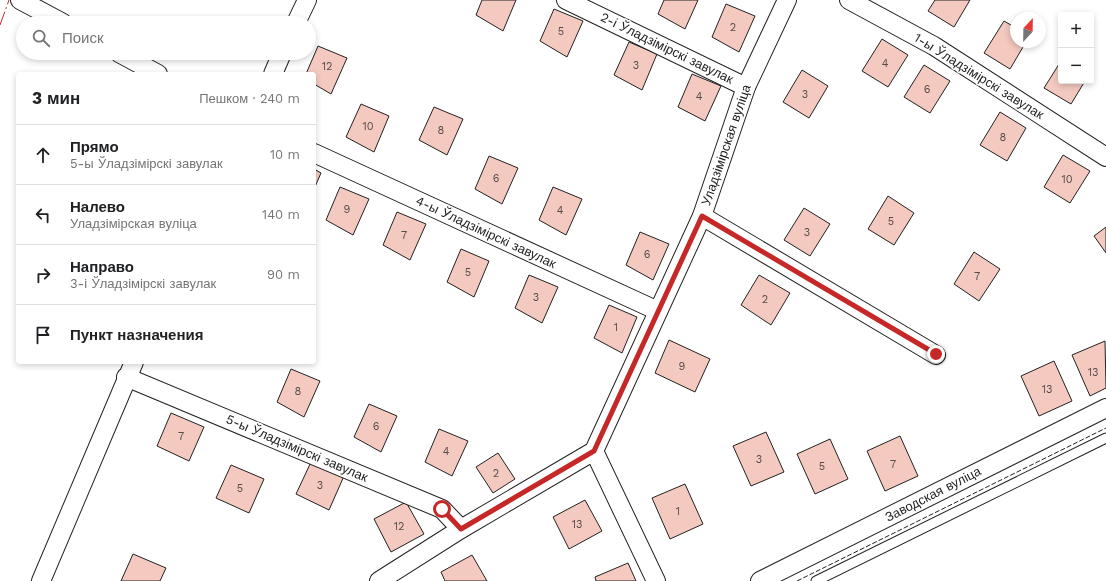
<!DOCTYPE html>
<html lang="ru">
<head>
<meta charset="utf-8">
<style>
  :root { --surface:#fff; --page:#f6f6f6; --text:#202124; --muted:#757577; --line:#e0e0e0 }
  body { margin:0; font-family:"Work Sans",sans-serif; background:var(--page); color:var(--text) }
  .controls { position:absolute; right:12px; top:12px; display:grid; overflow:hidden; border-radius:4px; box-shadow:0 2px 6px #0003 }
  .controls button { width:36px; height:36px; display:grid; place-items:center; padding:0; border:0; border-bottom:1px solid var(--line); background:var(--surface); color:var(--text); font:20px sans-serif }
  .compass { position:absolute; left:1010px; top:12px; width:36px; height:36px; border-radius:50%; background:var(--surface); box-shadow:0 2px 6px #0003; rotate:22deg }
  .stop { position:absolute; width:12px; height:12px; margin:-9px; border:3px solid #c62828; border-radius:50%; background:#fff }
  .stop.end { background:#c62828; border-color:#fff; box-shadow:0 1px 4px #0008 }
  .list { margin:0; padding:0; list-style:none }
  h2 { display:flex; justify-content:space-between; align-items:center; height:52px; margin:0; padding:0 16px; font-size:17px }
  h2 small { font-size:13px; font-weight:400; color:var(--muted) }
  .list li { display:grid; grid-template-columns:26px 1fr auto; gap:12px; align-items:center; box-sizing:border-box; height:60px; padding:0 16px; border-top:1px solid var(--line) }
  .list b { display:block; font-size:15px; white-space:nowrap }
  .list p { margin:0; font-size:13px; white-space:nowrap; color:var(--muted) }
  .list em { font-size:13px; font-style:normal; color:var(--muted) }
  .icon { flex:none; width:22px; height:22px; fill:none; stroke:currentColor; stroke-width:2; stroke-linecap:round; stroke-linejoin:round }
  .map { position:relative; flex:none; width:1106px; height:581px; overflow:hidden }
  .search { position:absolute; background:var(--surface); box-shadow:0 2px 6px #0003; left:16px; top:16px; width:300px; height:44px; display:flex; align-items:center; gap:10px; box-sizing:border-box; padding:0 14px; border-radius:22px; color:var(--muted); font-size:15px }
  .panel { position:absolute; background:var(--surface); box-shadow:0 2px 6px #0003; left:16px; top:72px; width:300px; height:292px; border-radius:4px }
  .map>svg:first-child { display:block }
  .building { fill:#f3c9c0; stroke:#222 }
  .lines { fill:none; stroke-linecap:round; stroke-linejoin:round }
  .service-casing { stroke:#222; stroke-width:11 }
  .minor-casing { stroke:#222; stroke-width:20 }
  .service { stroke:#fff; stroke-width:9 }
  .minor { stroke:#fff; stroke-width:18 }
  .fence { stroke:#222; stroke-width:1; stroke-dasharray:5 2; stroke-linecap:butt }
  .power { stroke:#c62828; stroke-width:1; stroke-dasharray:14 3 2 3; stroke-linecap:butt }
  .route { stroke:#c62828; stroke-width:5 }
  .labels { text-anchor:middle; dominant-baseline:central; stroke-width:3; stroke-linejoin:round; paint-order:stroke }
  .number-label { font-size:11px; fill:#564c4a }
  .street-label { font-size:13px; fill:#222; stroke:#fff }
</style>
</head>
<body>
<div class="map">
<svg width="1106" height="581" viewBox="0 0 1106 581">
  <rect width="100%" height="100%" fill="#fff"/>
  <g class="building">
    <polygon points="482,0 516,0 503,31 476,15"/>
    <polygon points="664,0 698,0 685,29 658,14"/>
    <polygon points="935,0 970,0 954,27 928,11"/>
    <polygon points="726,4 755,16 739,52 712,37"/>
    <polygon points="554,9 583,21 567,57 540,41"/>
    <polygon points="1004,21 1016,28 1016,42 1026,42 1010,69 984,53"/>
    <polygon points="882,39 908,55 888,87 862,71"/>
    <polygon points="629,42 657,54 642,90 614,75"/>
    <polygon points="318,46 347,58 331,94 314,84 314,74 306,74"/>
    <polygon points="1061,61 1061,81 1085,81 1071,104 1044,88"/>
    <polygon points="924,65 950,81 930,113 904,97"/>
    <polygon points="802,70 828,86 809,118 783,102"/>
    <polygon points="692,74 721,86 705,121 678,107"/>
    <polygon points="361,104 389,116 374,152 346,137"/>
    <polygon points="434,107 463,119 447,155 419,140"/>
    <polygon points="1000,112 1026,128 1007,161 980,145"/>
    <polygon points="1063,155 1090,171 1070,203 1044,187"/>
    <polygon points="489,156 518,168 502,204 475,189"/>
    <polygon points="314,169 321,173 314,189"/>
    <polygon points="340,187 369,199 353,235 326,220"/>
    <polygon points="553,187 582,199 566,235 539,220"/>
    <polygon points="888,196 914,213 894,245 868,229"/>
    <polygon points="804,208 830,224 810,256 784,240"/>
    <polygon points="397,212 426,224 410,260 383,245"/>
    <polygon points="1106,227 1106,253 1094,236"/>
    <polygon points="640,232 669,244 653,280 626,265"/>
    <polygon points="461,249 489,261 474,297 447,282"/>
    <polygon points="974,252 1000,269 979,301 954,284"/>
    <polygon points="529,275 558,287 542,323 515,308"/>
    <polygon points="759,275 790,293 771,325 741,305"/>
    <polygon points="609,305 637,317 622,353 594,338"/>
    <polygon points="669,340 710,359 695,392 655,373"/>
    <polygon points="1105,341 1106,388 1090,396 1072,355"/>
    <polygon points="1054,361 1072,401 1039,416 1021,376"/>
    <polygon points="291,369 320,381 304,417 277,402"/>
    <polygon points="369,404 397,416 381,452 354,437"/>
    <polygon points="171,413 204,427 189,461 157,446"/>
    <polygon points="439,429 468,441 452,476 425,462"/>
    <polygon points="766,432 784,472 751,486 733,446"/>
    <polygon points="900,436 918,476 885,491 867,451"/>
    <polygon points="830,439 848,479 815,494 797,454"/>
    <polygon points="498,453 515,479 493,493 476,467"/>
    <polygon points="311,462 344,476 329,510 296,494"/>
    <polygon points="231,465 264,479 249,513 216,498"/>
    <polygon points="685,484 703,524 670,539 652,498"/>
    <polygon points="585,500 602,531 569,549 553,517"/>
    <polygon points="406,502 424,534 391,552 374,519"/>
    <polygon points="133,554 166,568 160,581 121,581"/>
    <polygon points="472,555 487,581 445,581 441,572"/>
    <polygon points="628,563 636,581 596,581 595,577"/>
  </g>
  <g class="lines">
    <defs>
      <polyline id="service" points="816,581 1106,438"/>
      <g id="minor">
        <polyline points="20,0 63,23"/>
        <polyline points="566,0 746,87"/>
        <polyline points="849,0 934,46 1106,157"/>
        <polyline points="296,23 307,0"/>
        <polyline points="119,53 158,74"/>
        <polyline points="273,74 282,53"/>
        <polyline points="314,153 658,311"/>
        <polyline points="702,216 936,355"/>
        <polyline points="126,377 442,509 461,529"/>
        <polyline points="594,451 656,581"/>
        <polyline points="41,581 134,362"/>
        <polyline points="379,581 461,529 594,451 702,216 746,87 787,0"/>
        <polyline points="760,581 1106,408"/>
      </g>
    </defs>
    <use href="#service" class="service-casing"/>
    <use href="#minor" class="minor-casing"/>
    <use href="#service" class="service"/>
    <use href="#minor" class="minor"/>
    <polyline class="fence" points="797,581 1106,428"/>
    <polyline class="power" points="0,25 9,0"/>
  </g>
  <g class="lines">
    <polyline class="route" points="442,509 461,529 594,451 702,216 936,354"/>
  </g>
  <g class="labels">
    <g class="number-label">
      <text x="733" y="27">2</text>
      <text x="561" y="31">5</text>
      <text x="885" y="63">4</text>
      <text x="636" y="65">3</text>
      <text x="327" y="66">12</text>
      <text x="927" y="89">6</text>
      <text x="805" y="94">3</text>
      <text x="699" y="96">4</text>
      <text x="368" y="126">10</text>
      <text x="441" y="130">8</text>
      <text x="1003" y="137">8</text>
      <text x="496" y="178">6</text>
      <text x="1067" y="179">10</text>
      <text x="347" y="209">9</text>
      <text x="560" y="210">4</text>
      <text x="891" y="221">5</text>
      <text x="807" y="232">3</text>
      <text x="404" y="235">7</text>
      <text x="647" y="254">6</text>
      <text x="468" y="272">5</text>
      <text x="977" y="276">7</text>
      <text x="536" y="297">3</text>
      <text x="765" y="299">2</text>
      <text x="616" y="327">1</text>
      <text x="682" y="366">9</text>
      <text x="1093" y="372">13</text>
      <text x="1047" y="389">13</text>
      <text x="298" y="391">8</text>
      <text x="376" y="426">6</text>
      <text x="181" y="436">7</text>
      <text x="446" y="451">4</text>
      <text x="759" y="459">3</text>
      <text x="893" y="464">7</text>
      <text x="822" y="466">5</text>
      <text x="496" y="473">2</text>
      <text x="320" y="485">3</text>
      <text x="240" y="488">5</text>
      <text x="678" y="511">1</text>
      <text x="577" y="524">13</text>
      <text x="399" y="526">12</text>
    </g>
    <g class="street-label">
      <text transform="translate(667 48) rotate(26)">2-і Ўладзімірскі завулак</text>
      <text transform="translate(979 76) rotate(32)">1-ы Ўладзімірскі завулак</text>
      <text transform="translate(726 145) rotate(-71)">Уладзімірская вуліца</text>
      <text transform="translate(486 232) rotate(25)">4-ы Ўладзімірскі завулак</text>
      <text transform="translate(297 448) rotate(23)">5-ы Ўладзімірскі завулак</text>
      <text transform="translate(933 494) rotate(-27)">Заводская вуліца</text>
    </g>
  </g>
</svg>
<div class="controls">
<button>+</button>
<button>−</button>
</div>
<svg class="compass" viewBox="-18 -18 36 36"><path d="M0-13l5 13h-10z" fill="#e53935"/><path d="M0 13l5-13h-10z" fill="#757577"/></svg>
<div class="stop" style="left:442px;top:509px"></div>
<div class="stop end" style="left:936px;top:354px"></div>
<div class="search"><svg class="icon" aria-label="search" viewBox="0 0 24 24"><circle cx="10" cy="10" r="6"/><path d="M15 15l6 6"/></svg>Поиск</div>
<section class="panel">
<h2>3 мин<small>Пешком · 240 m</small></h2>
<ul class="list">
<li><svg class="icon" aria-label="ahead" viewBox="0 0 24 24"><path d="M12 20V5M6 11l6-6 6 6"/></svg><div><b>Прямо</b><p>5-ы Ўладзімірскі завулак</p></div><em>10 m</em></li>
<li><svg class="icon" aria-label="left" viewBox="0 0 24 24"><path d="M17 20v-9H6M10 6l-5 5 5 5"/></svg><div><b>Налево</b><p>Уладзімірская вуліца</p></div><em>140 m</em></li>
<li><svg class="icon" aria-label="right" viewBox="0 0 24 24"><path d="M7 20v-9h11M14 6l5 5-5 5"/></svg><div><b>Направо</b><p>3-і Ўладзімірскі завулак</p></div><em>90 m</em></li>
<li><svg class="icon" aria-label="arrive" viewBox="0 0 24 24"><path d="M6 21V4h12l-3 4 3 4H6"/></svg><div><b>Пункт назначения</b></div></li>
</ul>
</section>
</div>
</body>
</html>
